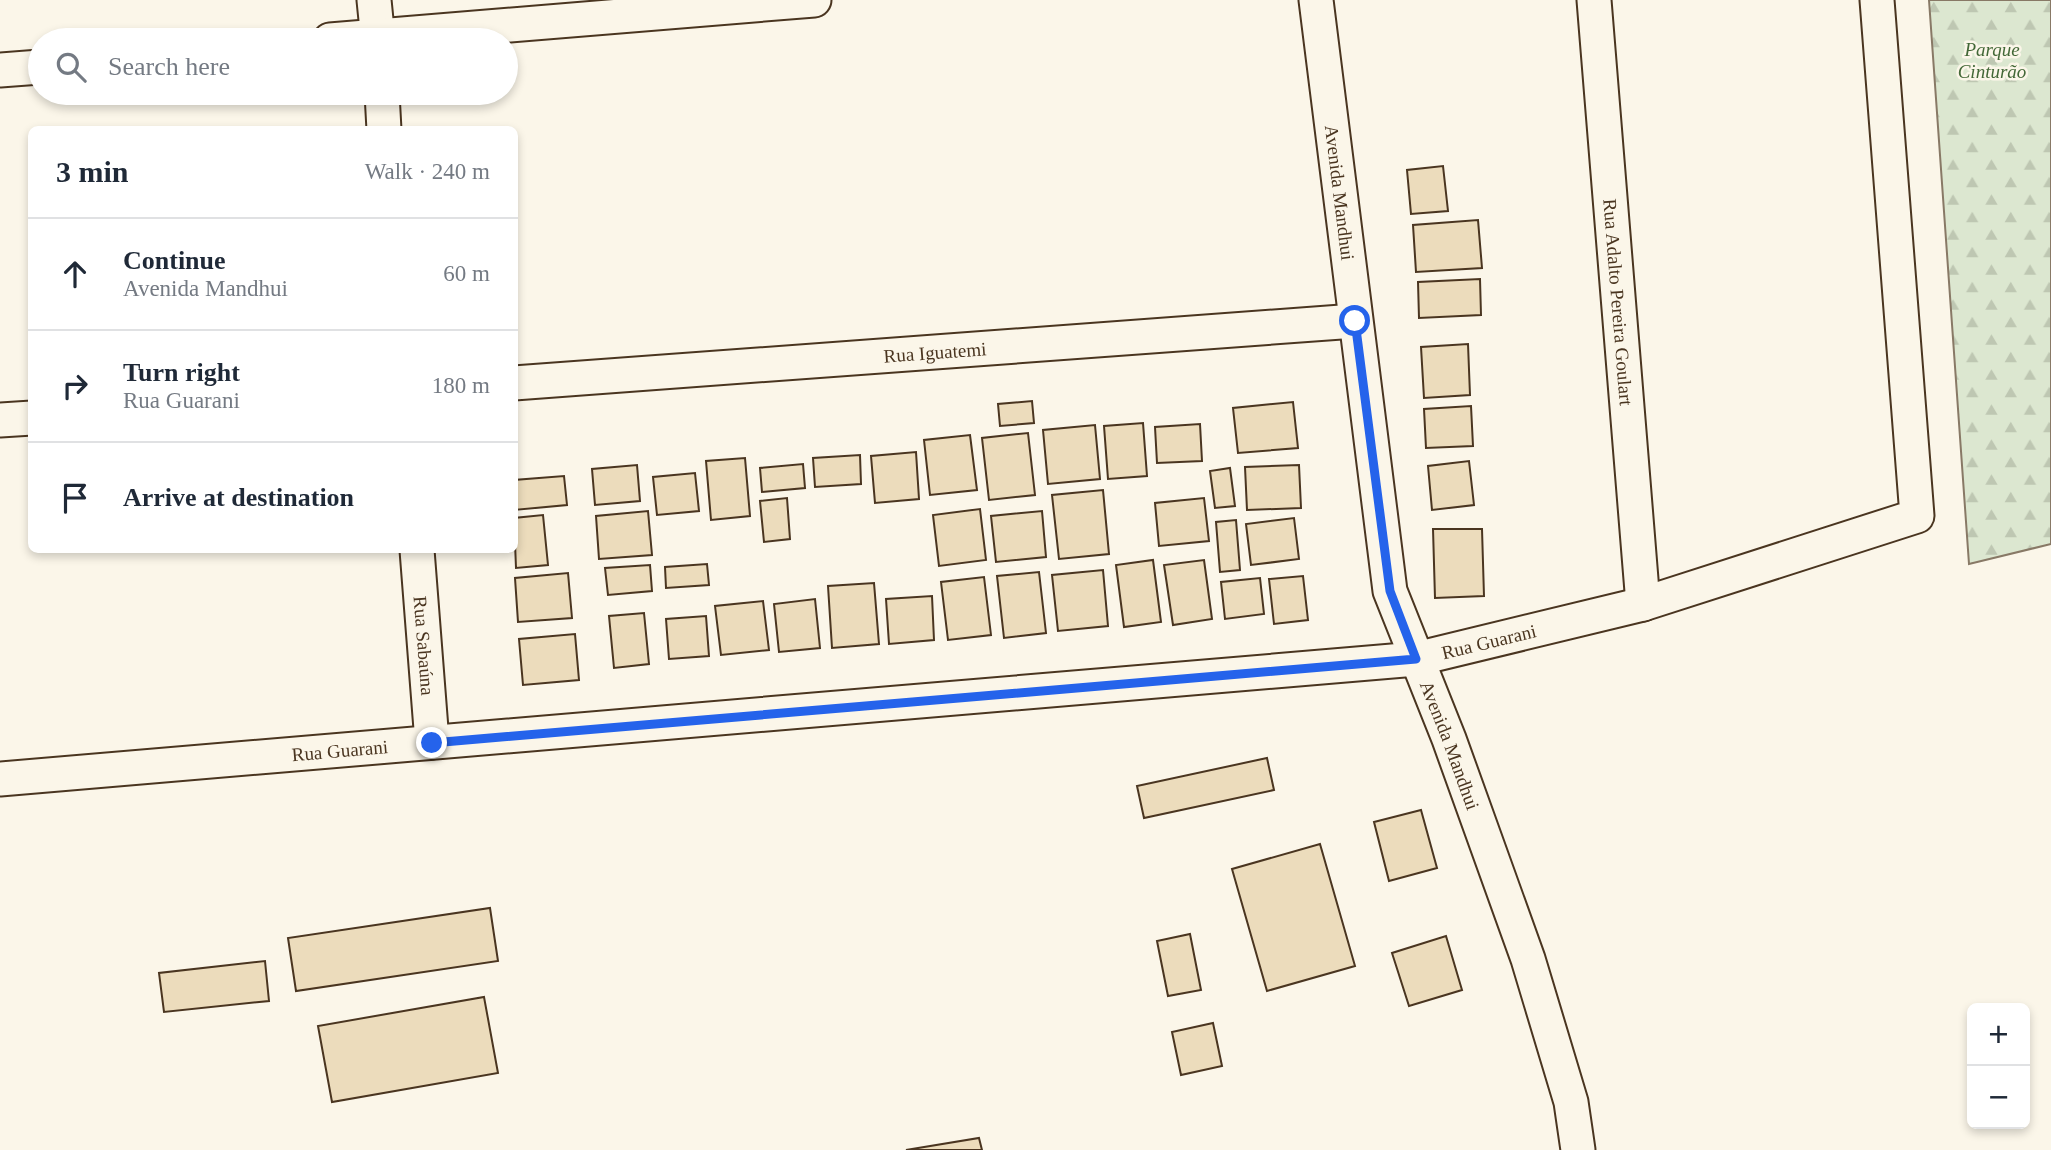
<!DOCTYPE html>
<html lang="en">
<head>
<meta charset="utf-8">
<style>
  :root { --surface:#fff; --page:#f2f2f3; --text:#1f2937; --muted:#747a83; --line:#e0e1e3 }
  body { margin:0; font-family:Georgia,serif; background:var(--page); color:var(--text) }
  .controls { position:absolute; right:21px; bottom:21px; display:grid; overflow:hidden; border-radius:10px; box-shadow:0 4px 10px #0003 }
  .controls button { width:63px; height:63px; display:grid; place-items:center; padding:0; border:0; border-bottom:2px solid var(--line); background:var(--surface); color:var(--text); font:35px sans-serif }
  .stop { position:absolute; width:21px; height:21px; margin:-16px; border:5px solid #2563eb; border-radius:50%; background:#fff }
  .stop.end { background:#2563eb; border-color:#fff; box-shadow:0 2px 7px #0008 }
  .list { margin:0; padding:0; list-style:none }
  h2 { display:flex; justify-content:space-between; align-items:center; height:91px; margin:0; padding:0 28px; font-size:30px }
  h2 small { font-size:23px; font-weight:400; color:var(--muted) }
  .list li { display:grid; grid-template-columns:46px 1fr auto; gap:21px; align-items:center; box-sizing:border-box; height:112px; padding:0 28px; border-top:2px solid var(--line) }
  .list b { display:block; font-size:26px; white-space:nowrap }
  .list p { margin:0; font-size:23px; white-space:nowrap; color:var(--muted) }
  .list em { font-size:23px; font-style:normal; color:var(--muted) }
  .icon { flex:none; width:38px; height:38px; fill:none; stroke:currentColor; stroke-width:2; stroke-linecap:round; stroke-linejoin:round }
  .map { position:relative; flex:none; width:2051px; height:1150px; overflow:hidden }
  .search { position:absolute; background:var(--surface); box-shadow:0 4px 10px #0003; left:28px; top:28px; width:490px; height:77px; display:flex; align-items:center; gap:18px; box-sizing:border-box; padding:0 24px; border-radius:38px; color:var(--muted); font-size:26px }
  .panel { position:absolute; background:var(--surface); box-shadow:0 4px 10px #0003; left:28px; top:126px; width:490px; height:427px; border-radius:10px }
  .map>svg:first-child { display:block }
  .forest { fill:url(#forest-firs); stroke:#887966; stroke-width:2 }
  .building { fill:#ecdcbc; stroke:#4a3520; stroke-width:2 }
  .lines { fill:none; stroke-linecap:round; stroke-linejoin:round }
  .street-casing { stroke:#4a3520; stroke-width:37 }
  .street { stroke:#fbf6e9; stroke-width:33 }
  .route { stroke:#2563eb; stroke-width:9 }
  .labels { text-anchor:middle; dominant-baseline:central; stroke-width:5; stroke-linejoin:round; paint-order:stroke }
  .park-label { font-size:19px; font-style:italic; fill:#436837; stroke:#fbf6e9 }
  .street-label { font-size:19px; fill:#4a3520; stroke:#fbf6e9 }
</style>
</head>
<body>
<div class="map">
<svg width="2051" height="1150" viewBox="0 0 2051 1150">
  <defs>
    <pattern id="forest-firs" width="22" height="20" patternUnits="userSpaceOnUse" patternTransform="scale(1.75)"><rect width="22" height="20" fill="#dce7d0"/><path d="M5 1l3.5 6h-7zM16 11l3.5 6h-7z" fill="#bec7b2"/></pattern>
  </defs>
  <rect width="100%" height="100%" fill="#fbf6e9"/>
  <polygon class="forest" points="1929,0 2051,0 2051,544 1969,564"/>
  <g class="building">
    <polygon points="1443,166 1448,211 1411,214 1407,170"/>
    <polygon points="1478,220 1482,268 1416,272 1413,225"/>
    <polygon points="1480,279 1481,315 1419,318 1418,282"/>
    <polygon points="1468,344 1470,395 1424,398 1421,347"/>
    <polygon points="1032,401 1034,423 1000,426 998,404"/>
    <polygon points="1293,402 1298,448 1238,453 1233,408"/>
    <polygon points="1471,406 1473,446 1426,448 1424,409"/>
    <polygon points="1143,423 1147,476 1108,479 1104,426"/>
    <polygon points="1200,424 1202,461 1157,463 1155,427"/>
    <polygon points="1095,425 1100,479 1048,484 1043,430"/>
    <polygon points="1028,433 1035,495 989,500 982,438"/>
    <polygon points="970,435 977,490 930,495 924,440"/>
    <polygon points="916,452 919,499 875,503 871,456"/>
    <polygon points="860,455 861,484 815,487 813,458"/>
    <polygon points="745,458 750,516 711,520 706,461"/>
    <polygon points="1469,461 1474,505 1432,510 1428,466"/>
    <polygon points="803,464 805,488 762,492 760,468"/>
    <polygon points="637,465 640,501 595,505 592,469"/>
    <polygon points="1299,465 1301,508 1247,510 1245,467"/>
    <polygon points="1230,468 1235,506 1215,508 1210,471"/>
    <polygon points="695,473 699,511 657,515 653,477"/>
    <polygon points="564,476 567,505 514,510 514,480"/>
    <polygon points="1103,490 1109,554 1059,559 1052,495"/>
    <polygon points="787,498 790,539 764,542 760,501"/>
    <polygon points="1204,498 1209,541 1159,546 1155,503"/>
    <polygon points="980,509 986,560 939,566 933,515"/>
    <polygon points="648,511 652,555 599,559 596,516"/>
    <polygon points="1042,511 1046,557 996,562 991,516"/>
    <polygon points="543,515 548,565 516,568 514,518"/>
    <polygon points="1294,518 1299,559 1251,565 1246,524"/>
    <polygon points="1236,520 1240,570 1220,572 1216,522"/>
    <polygon points="1433,529 1482,529 1484,596 1435,598"/>
    <polygon points="1153,560 1161,622 1124,627 1116,565"/>
    <polygon points="1204,560 1212,619 1173,625 1164,565"/>
    <polygon points="707,564 709,585 666,588 665,567"/>
    <polygon points="650,565 652,591 608,595 605,568"/>
    <polygon points="1103,570 1108,626 1058,631 1052,575"/>
    <polygon points="1039,572 1046,633 1004,638 997,576"/>
    <polygon points="568,573 572,618 518,622 515,578"/>
    <polygon points="1303,576 1308,620 1274,624 1269,579"/>
    <polygon points="984,577 991,635 948,640 941,582"/>
    <polygon points="1260,578 1264,614 1225,619 1221,582"/>
    <polygon points="874,583 879,644 832,648 828,586"/>
    <polygon points="932,596 934,640 889,644 886,599"/>
    <polygon points="815,599 820,648 779,652 774,604"/>
    <polygon points="763,601 769,650 721,655 715,606"/>
    <polygon points="644,613 649,664 614,668 609,616"/>
    <polygon points="706,616 709,656 669,659 666,619"/>
    <polygon points="575,634 579,680 523,685 519,639"/>
    <polygon points="1267,758 1274,790 1144,818 1137,786"/>
    <polygon points="1421,810 1437,868 1389,881 1374,822"/>
    <polygon points="1320,844 1355,966 1267,991 1232,869"/>
    <polygon points="490,908 498,961 296,991 288,938"/>
    <polygon points="1190,934 1201,990 1168,996 1157,941"/>
    <polygon points="1446,936 1462,990 1409,1006 1392,953"/>
    <polygon points="265,961 269,1001 164,1012 159,973"/>
    <polygon points="484,997 498,1073 332,1102 318,1026"/>
    <polygon points="1213,1023 1222,1066 1181,1075 1172,1032"/>
    <polygon points="979,1138 982,1150 906,1150"/>
  </g>
  <g class="lines">
    <defs>
      <g id="street">
        <polyline points="374,0 378,40"/>
        <path id="s1" d="M1316,0L1390,591L1449,739L1528,959L1571,1102L1578,1150"/>
        <path id="s2" d="M1594,0L1643,604"/>
        <polyline points="330,40 814,0"/>
        <polyline points="0,70 40,67"/>
        <polyline points="382,93 384,130"/>
        <path id="s3" d="M514,383L1355,321"/>
        <polyline points="0,420 32,418"/>
        <path id="s4" d="M417,550L432,742"/>
        <path id="s5" d="M0,779L1416,659L1643,604L1917,516L1877,0"/>
      </g>
    </defs>
    <use href="#street" class="street-casing"/>
    <use href="#street" class="street"/>
  </g>
  <g class="lines">
    <polyline class="route" points="432,743 1416,659 1390,591 1355,321"/>
  </g>
  <g class="labels">
    <g class="park-label">
      <text x="1992" y="49">Parque<tspan x="1992" dy="22">Cinturão</tspan></text>
    </g>
    <g class="street-label">
      <text stroke="none"><textPath href="#s1" startOffset="194">Avenida Mandhui</textPath></text>
      <text stroke="none"><textPath href="#s2" startOffset="303">Rua Adalto Pereira Goulart</textPath></text>
      <text stroke="none"><textPath href="#s3" startOffset="422">Rua Iguatemi</textPath></text>
      <text stroke="none"><textPath href="#s5" startOffset="1496">Rua Guarani</textPath></text>
      <text stroke="none"><textPath href="#s4" startOffset="96">Rua Sabaúna</textPath></text>
      <text stroke="none"><textPath href="#s1" startOffset="761">Avenida Mandhui</textPath></text>
      <text stroke="none"><textPath href="#s5" startOffset="341">Rua Guarani</textPath></text>
    </g>
  </g>
</svg>
<div class="controls">
<button>+</button>
<button>−</button>
</div>
<div class="stop" style="left:1355px;top:321px"></div>
<div class="stop end" style="left:432px;top:743px"></div>
<div class="search"><svg class="icon" aria-label="search" viewBox="0 0 24 24"><circle cx="10" cy="10" r="6"/><path d="M15 15l6 6"/></svg>Search here</div>
<section class="panel">
<h2>3 min<small>Walk · 240 m</small></h2>
<ul class="list">
<li><svg class="icon" aria-label="ahead" viewBox="0 0 24 24"><path d="M12 20V5M6 11l6-6 6 6"/></svg><div><b>Continue</b><p>Avenida Mandhui</p></div><em>60 m</em></li>
<li><svg class="icon" aria-label="right" viewBox="0 0 24 24"><path d="M7 20v-9h11M14 6l5 5-5 5"/></svg><div><b>Turn right</b><p>Rua Guarani</p></div><em>180 m</em></li>
<li><svg class="icon" aria-label="arrive" viewBox="0 0 24 24"><path d="M6 21V4h12l-3 4 3 4H6"/></svg><div><b>Arrive at destination</b></div></li>
</ul>
</section>
</div>
</body>
</html>
